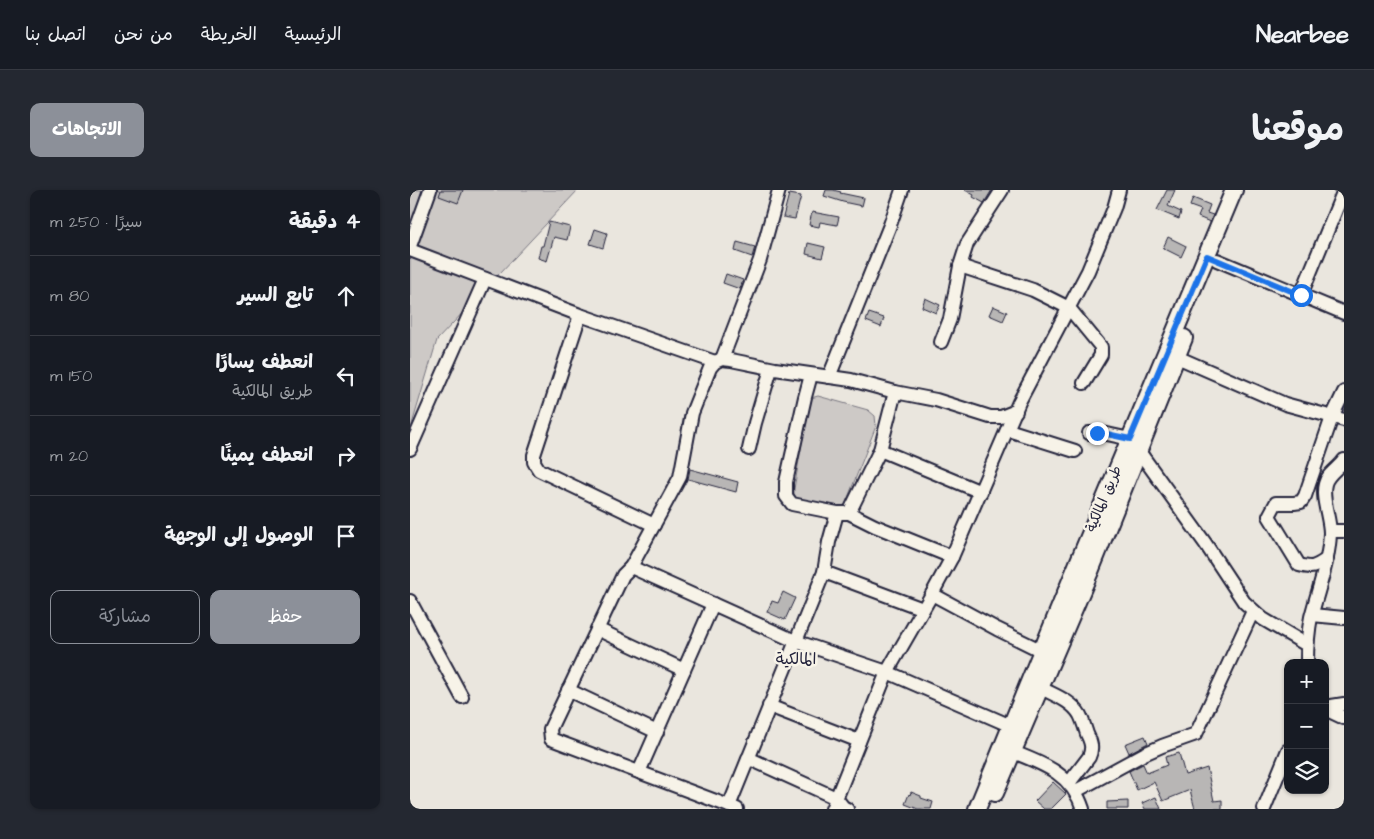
<!DOCTYPE html>
<html lang="ar">
<head>
<meta charset="utf-8">
<style>
  :root { --surface:#171b24; --page:#242831; --text:#f1f3f6; --muted:#9ea1a6; --line:#363941; --accent:#8c9099 }
  body { margin:0; font-family:"Architects Daughter","Playpen Sans Arabic",sans-serif; background:var(--page); color:var(--text); direction:rtl }
  .controls { position:absolute; right:15px; bottom:15px; display:grid; overflow:hidden; border-radius:10px; box-shadow:0 1px 4px #0004 }
  .controls button { width:45px; height:45px; display:grid; place-items:center; padding:0; border:0; border-bottom:1px solid var(--line); background:var(--surface); color:var(--text); font:25px sans-serif }
  .stop { position:absolute; width:15px; height:15px; margin:-11px; border:4px solid #1a73e8; border-radius:50%; background:#fff }
  .stop.end { background:#1a73e8; border-color:#fff; box-shadow:0 1px 5px #0008 }
  .list { margin:0; padding:0; list-style:none }
  h2 { display:flex; justify-content:space-between; align-items:center; height:65px; margin:0; padding:0 20px; font-size:21px }
  h2 small { font-size:16px; font-weight:400; color:var(--muted) }
  .list li { display:grid; grid-template-columns:32px 1fr auto; gap:15px; align-items:center; box-sizing:border-box; height:80px; padding:0 20px; border-top:1px solid var(--line) }
  .list b { display:block; font-size:19px; white-space:nowrap }
  .list p { margin:0; font-size:16px; white-space:nowrap; color:var(--muted) }
  .list em { font-size:16px; font-style:normal; color:var(--muted) }
  .actions { display:flex; gap:10px; padding:15px 20px }
  .actions a { flex:1; padding:11px 0; border:1px solid var(--accent); border-radius:10px; text-align:center; font-size:18px; color:var(--accent) }
  .actions .main { background:var(--accent); color:#fff }
  .icon { flex:none; width:28px; height:28px; fill:none; stroke:currentColor; stroke-width:2; stroke-linecap:round; stroke-linejoin:round }
  .map { position:relative; flex:none; width:934px; height:619px; overflow:hidden; direction:ltr; border-radius:10px }
  header { display:flex; align-items:center; gap:30px; box-sizing:border-box; height:70px; padding:0 25px; background:var(--surface); border-bottom:1px solid var(--line) }
  header strong { font-size:24px }
  nav { display:flex; gap:28px; margin-inline-start:auto; font-size:18px }
  .intro { display:flex; align-items:center; justify-content:space-between; box-sizing:border-box; height:120px; padding:0 30px }
  h1 { margin:0; font-size:35px }
  .button { padding:12px 22px; border-radius:10px; background:var(--accent); color:#fff; font-size:18px; font-weight:700 }
  main { display:flex; gap:30px; padding:0 30px }
  aside { flex:1; background:var(--surface); border-radius:10px; box-shadow:0 1px 4px #0004 }
  .map>svg:first-child { display:block }
  .green { fill:#cdc9c6; stroke:#787680 }
  .building { fill:#b8b6b5; stroke:#22223b }
  .lines { fill:none; stroke-linecap:round; stroke-linejoin:round }
  .minor-casing { stroke:#22223b; stroke-width:16 }
  .major-casing { stroke:#22223b; stroke-width:20 }
  .minor { stroke:#f7f3e8; stroke-width:12 }
  .major { stroke:#f7f3e8; stroke-width:16 }
  .route { stroke:#1a73e8; stroke-width:6 }
  .labels { text-anchor:middle; dominant-baseline:central; stroke-width:5; stroke-linejoin:round; paint-order:stroke }
  .street-label { font-size:14px; fill:#22223b; stroke:#f7f3e8 }
  .quarter-label { font-size:16px; fill:#22223b; stroke:#f7f3e8 }
</style>
</head>
<body>
<header>
<strong>Nearbee</strong>
<nav><a>الرئيسية</a><a>الخريطة</a><a>من نحن</a><a>اتصل بنا</a></nav>
</header>
<div class="intro"><h1>موقعنا</h1><a class="button">الاتجاهات</a></div>
<main>
<div class="map">
<svg width="934" height="619" viewBox="0 0 934 619">
  <rect width="100%" height="100%" fill="#eae6de"/>
  <filter id="ink" filterUnits="userSpaceOnUse"><feTurbulence type="fractalNoise" baseFrequency=".02" numOctaves="2"/><feDisplacementMap in="SourceGraphic" scale="10" xChannelSelector="R" yChannelSelector="G"/><feConvolveMatrix kernelMatrix="1 2 1 2 8 2 1 2 1" color-interpolation-filters="sRGB"/></filter>
  <g filter="url(#ink)">
    <g class="green">
      <polygon points="0,0 168,0 27,150 0,241"/>
      <polygon points="408,206 458,220 465,226 466,236 435,315 426,317 387,309 384,305 384,299 399,213 401,208"/>
    </g>
    <g class="building">
      <polygon points="31,0 53,0 48,13 29,6"/>
      <polygon points="416,0 423,0 431,2 430,3 454,8 452,16 433,12 414,6"/>
      <polygon points="555,0 582,0 574,13 563,7 564,5"/>
      <polygon points="757,0 765,0 758,16 771,22 769,29 747,20"/>
      <polygon points="379,4 391,6 385,29 373,27"/>
      <polygon points="783,8 800,15 797,23 803,25 800,32 788,27 791,20 780,16"/>
      <polygon points="402,22 429,27 427,35 410,32 409,37 399,35"/>
      <polygon points="139,32 160,37 157,50 144,47 137,71 128,68 131,56 133,56"/>
      <polygon points="185,39 197,43 193,58 180,54"/>
      <polygon points="758,47 776,56 771,67 753,58"/>
      <polygon points="327,52 345,57 342,67 325,61"/>
      <polygon points="398,53 415,57 412,68 396,64"/>
      <polygon points="316,84 333,90 330,99 313,93"/>
      <polygon points="515,108 530,115 526,123 512,117"/>
      <polygon points="583,116 597,122 593,131 579,125"/>
      <polygon points="459,123 474,128 471,137 456,131"/>
      <polygon points="280,279 328,292 326,302 278,289"/>
      <polygon points="373,402 385,408 375,430 357,422 362,411 368,413"/>
      <polygon points="735,546 738,553 719,563 715,554"/>
      <polygon points="769,563 775,585 797,578 804,611 812,610 812,619 785,619 780,600 753,611 744,592 727,600 719,581 733,574 737,583 757,575 755,567"/>
      <polygon points="643,592 656,604 641,619 634,619 625,611"/>
      <polygon points="501,602 511,606 511,608 523,612 521,619 508,619 495,614 499,604 500,605"/>
      <polygon points="746,607 751,619 735,619 732,613"/>
      <polygon points="718,611 718,619 697,619 697,612"/>
    </g>
    <g class="lines">
      <defs>
        <g id="minor">
          <polyline points="592,0 557,54 550,76 623,100 659,118 691,157 691,165 674,193"/>
          <polyline points="0,56 20,0"/>
          <polyline points="0,60 170,125 305,172"/>
          <polyline points="807,70 934,123"/>
          <polyline points="891,105 934,0"/>
          <polyline points="170,125 124,265 124,272 129,280 244,335"/>
          <polyline points="531,152 540,129 550,76"/>
          <polyline points="767,167 875,214 934,230"/>
          <polyline points="312,169 350,70 369,0"/>
          <polyline points="401,185 395,207 376,292 376,306 382,314 427,323 439,323 465,336 542,367"/>
          <polyline points="419,187 480,35 492,0"/>
          <polyline points="598,240 665,261"/>
          <polyline points="679,243 697,244 720,249"/>
          <polyline points="0,259 75,89"/>
          <polyline points="339,259 345,233 361,179"/>
          <polyline points="470,260 571,302"/>
          <polyline points="728,260 795,353 834,412 853,429 897,455"/>
          <polyline points="439,323 470,260 485,202"/>
          <polyline points="920,341 934,341"/>
          <path d="M917,369C905,377 903,379 889,375L859,326L866,313H884L891,312L895,306L922,227L934,202"/>
          <polyline points="221,377 213,385 140,539 141,549 327,619"/>
          <polyline points="414,382 513,419"/>
          <polyline points="522,404 587,439 632,461"/>
          <polyline points="0,411 52,507"/>
          <polyline points="902,425 934,428"/>
          <polyline points="187,439 274,480"/>
          <path d="M897,473C897,457 898,442 901,427C908,399 919,372 920,343C920,328 911,308 915,294C917,284 929,278 934,270"/>
          <path d="M631,498C644,505 662,511 670,525C673,531 675,538 677,544C681,552 683,558 679,567L659,593"/>
          <polyline points="158,500 247,542"/>
          <polyline points="359,516 449,551"/>
          <polyline points="915,517 934,514"/>
          <polyline points="915,519 934,528"/>
          <polyline points="601,536 477,482 385,451 221,377 270,287 282,223 300,178 305,172 312,169 321,170 365,179 441,190 485,202 526,210 580,227 591,227 606,221"/>
          <path d="M603,562C634,574 662,584 673,619"/>
          <polyline points="338,568 426,608 433,617 437,619"/>
          <polyline points="229,582 303,414"/>
          <polyline points="666,601 734,564 752,556 786,544 843,421"/>
          <polyline points="319,616 414,382 419,352 427,323"/>
          <polyline points="422,619 477,482 522,404 542,367 609,212 678,81 704,18 709,0"/>
          <polyline points="854,619 878,560"/>
        </g>
        <g id="major">
          <polyline points="585,603 681,379 774,148"/>
          <polyline points="567,619 668,373 824,0"/>
        </g>
      </defs>
      <use href="#minor" class="minor-casing"/>
      <use href="#major" class="major-casing"/>
      <use href="#minor" class="minor"/>
      <use href="#major" class="major"/>
    </g>
  </g>
  <g class="lines" filter="url(#ink)">
    <polyline class="route" points="687,243 697,244 720,249 797,66 891,105"/>
  </g>
  <g class="labels">
    <g class="street-label">
      <text transform="translate(694 309) rotate(-67)">طريق المالكية</text>
    </g>
    <g class="quarter-label">
      <text x="386" y="469">المالكية</text>
    </g>
  </g>
</svg>
<div class="controls">
<button>+</button>
<button>−</button>
<button><svg class="icon" aria-label="layers" viewBox="0 0 24 24"><path d="M12 4l9 5-9 5-9-5zM3 14l9 5 9-5"/></svg></button>
</div>
<div class="stop" style="left:891px;top:105px"></div>
<div class="stop end" style="left:687px;top:243px"></div>
</div>
<aside>
<h2>4 دقيقة<small>سيرًا · 250 m</small></h2>
<ul class="list">
<li><svg class="icon" aria-label="ahead" viewBox="0 0 24 24"><path d="M12 20V5M6 11l6-6 6 6"/></svg><div><b>تابع السير</b></div><em>80 m</em></li>
<li><svg class="icon" aria-label="left" viewBox="0 0 24 24"><path d="M17 20v-9H6M10 6l-5 5 5 5"/></svg><div><b>انعطف يسارًا</b><p>طريق المالكية</p></div><em>150 m</em></li>
<li><svg class="icon" aria-label="right" viewBox="0 0 24 24"><path d="M7 20v-9h11M14 6l5 5-5 5"/></svg><div><b>انعطف يمينًا</b></div><em>20 m</em></li>
<li><svg class="icon" aria-label="arrive" viewBox="0 0 24 24"><path d="M6 21V4h12l-3 4 3 4H6"/></svg><div><b>الوصول إلى الوجهة</b></div></li>
</ul>
<div class="actions"><a class="main">حفظ</a><a>مشاركة</a></div>
</aside>
</main>
</body>
</html>
